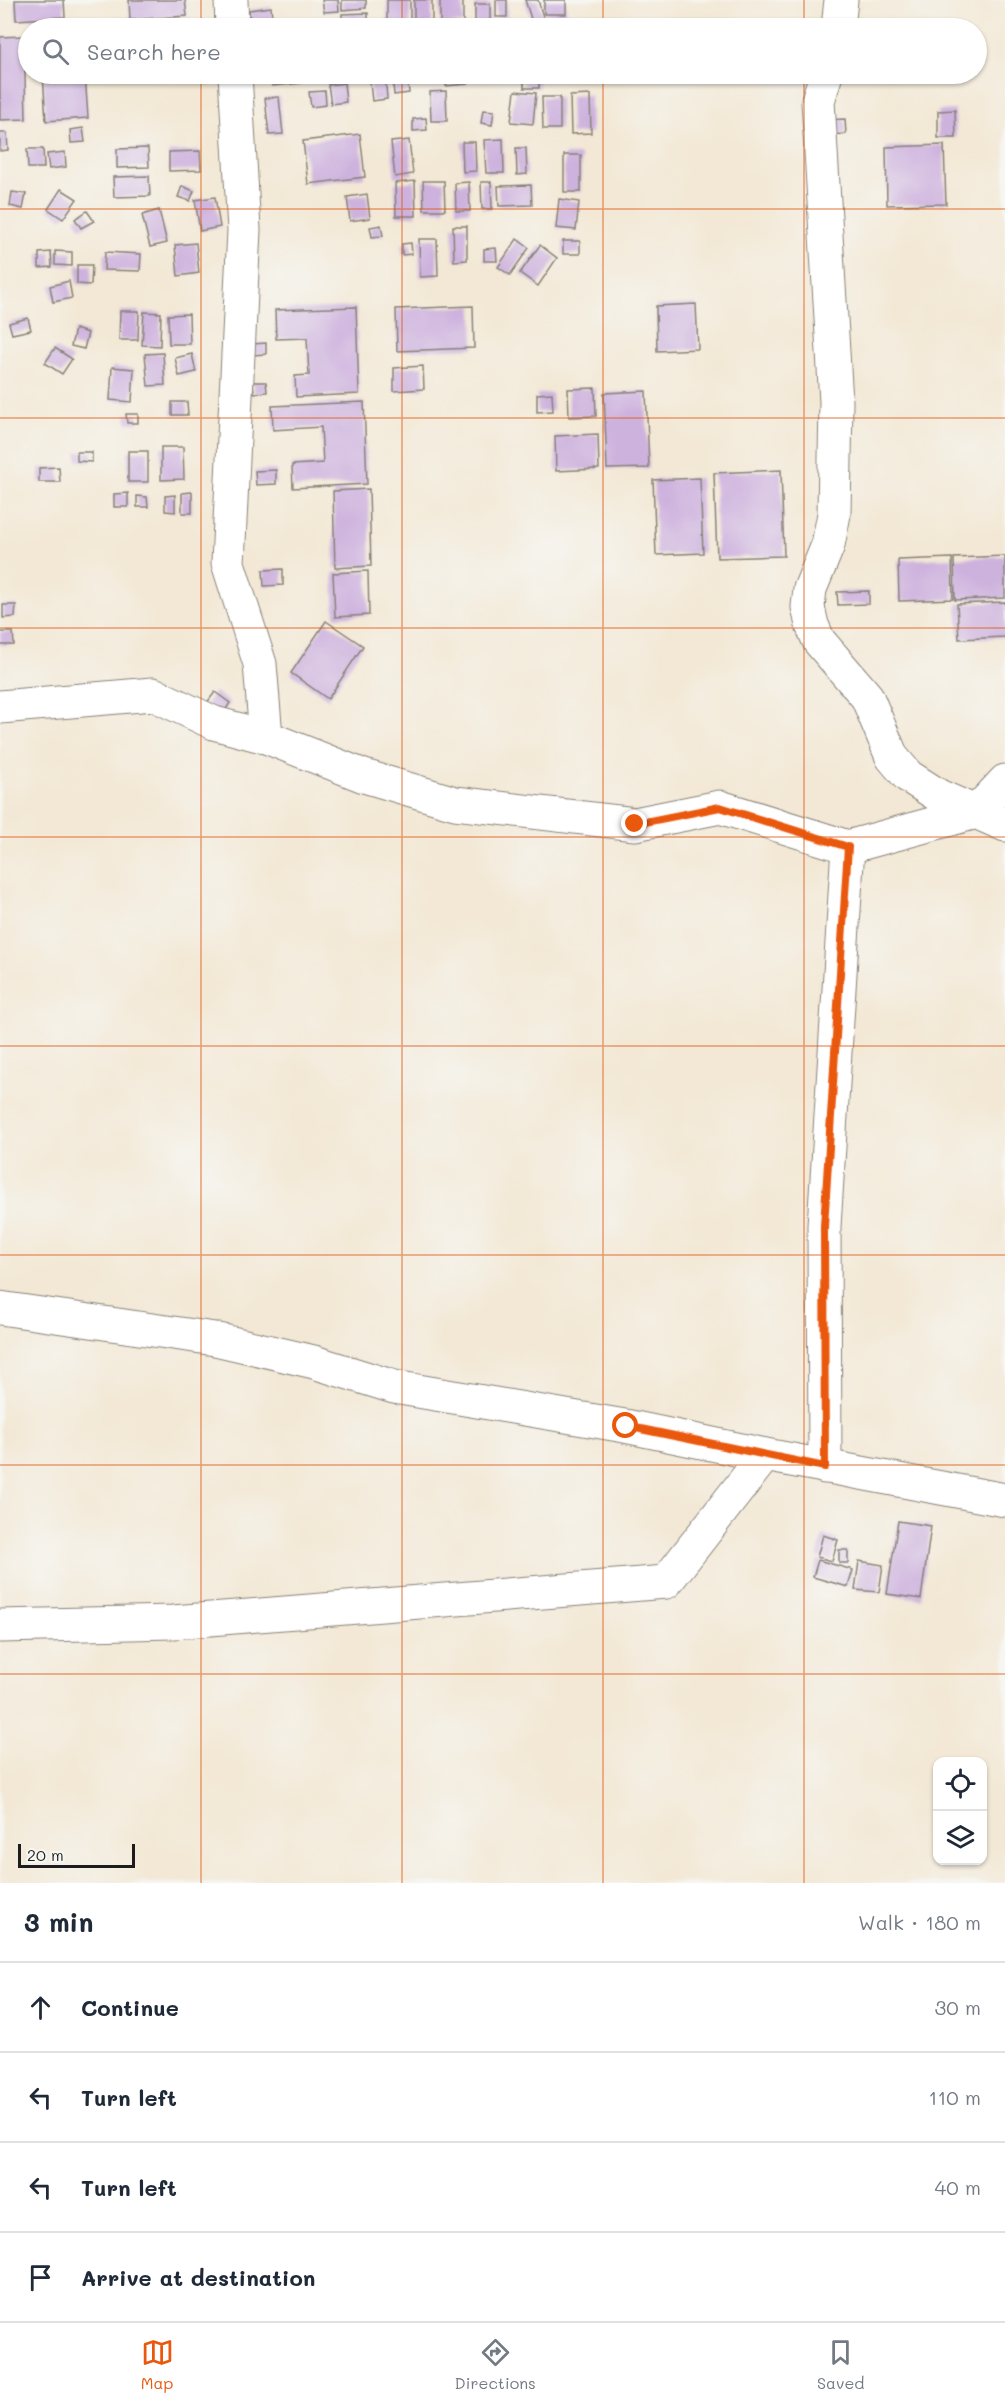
<!DOCTYPE html>
<html lang="en">
<head>
<meta charset="utf-8">
<style>
  :root { --surface:#fff; --page:#f2f2f3; --text:#1f2937; --muted:#747a83; --line:#e0e1e3; --accent:#ea580c }
  body { margin:0; font-family:Mali,sans-serif; background:var(--page); color:var(--text) }
  .controls { position:absolute; right:18px; bottom:18px; display:grid; overflow:hidden; border-radius:12px; box-shadow:0 2px 4px #0004 }
  .controls button { width:54px; height:54px; display:grid; place-items:center; padding:0; border:0; border-bottom:2px solid var(--line); background:var(--surface); color:var(--text); font:30px sans-serif }
  .scale { position:absolute; left:18px; bottom:15px; width:117px; box-sizing:border-box; padding-left:6px; border:3px solid #1c1c1c; border-top:0; font-size:16px; line-height:21px; white-space:nowrap; color:#1c1c1c; -webkit-text-stroke:4px #f6f6f2; paint-order:stroke }
  .stop { position:absolute; width:18px; height:18px; margin:-14px; border:4px solid #ea580c; border-radius:50%; background:#fff }
  .stop.end { background:#ea580c; border-color:#fff; box-shadow:0 2px 6px #0008 }
  .list { margin:0; padding:0; list-style:none }
  h2 { display:flex; justify-content:space-between; align-items:center; height:78px; margin:0; padding:0 24px; font-size:26px }
  h2 small { font-size:20px; font-weight:400; color:var(--muted) }
  .list li { display:grid; grid-template-columns:39px 1fr auto; gap:18px; align-items:center; box-sizing:border-box; height:90px; padding:0 24px; border-top:2px solid var(--line) }
  .list b { display:block; font-size:22px; white-space:nowrap }
  .list em { font-size:20px; font-style:normal; color:var(--muted) }
  .icon { flex:none; width:33px; height:33px; fill:none; stroke:currentColor; stroke-width:2; stroke-linecap:round; stroke-linejoin:round }
  .map { position:relative; flex:none; width:1005px; height:1883px; overflow:hidden }
  .search { position:absolute; background:var(--surface); box-shadow:0 2px 4px #0004; left:18px; right:18px; top:18px; height:66px; display:flex; align-items:center; gap:15px; box-sizing:border-box; padding:0 21px; border-radius:33px; color:var(--muted); font-size:22px }
  .sheet { height:438px; background:var(--surface) }
  nav { display:flex; justify-content:space-around; align-items:center; box-sizing:border-box; height:84px; border-top:2px solid var(--line); background:var(--surface); font-size:16px; color:var(--muted) }
  nav a { display:grid; justify-items:center; gap:3px }
  nav .on { color:var(--accent) }
  .map>svg:first-child { display:block }
  .building { fill:#ceb2de }
  .lines { fill:none; stroke-linecap:round; stroke-linejoin:round }
  .minor-casing { stroke:#888278; stroke-width:35 }
  .minor { stroke:#fff; stroke-width:33 }
  .route { stroke:#ea580c; stroke-width:8 }
  .grid { fill:none; stroke:#de560d; stroke-width:1.5; stroke-opacity:0.55 }
</style>
</head>
<body>
<div class="map">
<svg width="1005" height="1883" viewBox="0 0 1005 1883">
  <rect width="100%" height="100%" fill="#f6f6f2"/>
  <filter id="ink" filterUnits="userSpaceOnUse"><feTurbulence type="fractalNoise" baseFrequency=".0167" numOctaves="2"/><feDisplacementMap in="SourceGraphic" scale="12" xChannelSelector="R" yChannelSelector="G"/><feConvolveMatrix kernelMatrix="1 2 1 2 8 2 1 2 1" color-interpolation-filters="sRGB"/></filter>
  <filter id="wash" filterUnits="userSpaceOnUse"><feTurbulence type="fractalNoise" baseFrequency=".008" numOctaves="4" result="noise"/><feDisplacementMap in="SourceGraphic" scale="24" xChannelSelector="R" yChannelSelector="G"/><feGaussianBlur stdDeviation="1.35" result="paint"/><feColorMatrix in="noise" values="0 0 0 0 0 0 0 0 0 0 0 0 0 0 0 0 0 1.4 0 .05"/><feComposite in="paint" operator="in"/></filter>
  <g filter="url(#wash)">
    <rect width="100%" height="100%" fill="#f3e8d5"/>
    <g id="blocks">
      <g class="building">
        <polygon points="15,0 64,0 65,17 16,20"/>
        <polygon points="129,0 185,0 187,16 130,20"/>
        <polygon points="322,0 338,0 339,11 324,12"/>
        <polygon points="342,0 366,0 366,8 342,10"/>
        <rect x="387" y="0" width="23" height="28"/>
        <rect x="414" y="0" width="18" height="28"/>
        <rect x="440" y="0" width="23" height="23"/>
        <rect x="496" y="0" width="11" height="17"/>
        <polygon points="525,0 538,0 544,20 533,25"/>
        <rect x="544" y="0" width="22" height="14"/>
        <rect x="475" y="4" width="15" height="24"/>
        <polygon points="271,7 273,26 251,28 249,10"/>
        <polygon points="368,13 368,28 342,28 342,14"/>
        <polygon points="174,20 196,22 195,28 173,28"/>
        <polygon points="82,23 82,28 40,28 40,26"/>
        <polygon points="24,36 26,119 0,120 0,37"/>
        <polygon points="43,74 85,74 88,118 46,121"/>
        <polygon points="271,74 300,74 301,83 272,86"/>
        <polygon points="369,74 385,74 387,99 372,101"/>
        <polygon points="392,74 407,74 409,93 394,95"/>
        <polygon points="445,74 466,74 467,84 446,86"/>
        <polygon points="475,74 492,74 493,79 475,80"/>
        <rect x="524" y="74" width="15" height="14"/>
        <polygon points="344,83 346,102 331,104 328,85"/>
        <polygon points="325,91 326,105 311,107 309,92"/>
        <polygon points="446,91 447,121 431,121 430,92"/>
        <polygon points="515,91 536,93 533,124 511,122"/>
        <polygon points="590,95 591,133 571,134 570,96"/>
        <polygon points="279,97 283,134 269,135 265,98"/>
        <polygon points="542,97 560,97 560,129 543,129"/>
        <polygon points="483,110 494,111 492,125 481,123"/>
        <polygon points="955,110 956,138 938,138 938,111"/>
        <polygon points="426,118 427,130 413,131 413,119"/>
        <polygon points="845,119 846,134 825,135 824,120"/>
        <polygon points="83,128 85,142 71,143 70,130"/>
        <polygon points="0,133 7,133 8,150 0,151"/>
        <polygon points="360,134 365,177 308,184 303,141"/>
        <polygon points="503,139 504,173 486,173 484,140"/>
        <polygon points="409,140 413,174 395,177 391,142"/>
        <polygon points="462,142 475,142 476,171 463,172"/>
        <polygon points="944,145 946,204 887,205 886,147"/>
        <polygon points="148,148 149,167 117,168 117,149"/>
        <polygon points="516,148 526,148 527,174 517,175"/>
        <polygon points="27,149 43,149 44,168 28,168"/>
        <polygon points="200,151 201,170 169,171 169,152"/>
        <polygon points="65,152 66,167 49,169 47,154"/>
        <rect x="564" y="155" width="17" height="37"/>
        <polygon points="149,176 150,196 114,197 113,177"/>
        <polygon points="415,181 416,216 396,216 395,183"/>
        <polygon points="423,181 444,181 445,210 424,210"/>
        <polygon points="469,182 470,211 456,211 455,183"/>
        <polygon points="481,182 491,182 492,209 482,209"/>
        <polygon points="531,185 532,205 499,206 498,186"/>
        <polygon points="182,186 194,191 190,201 178,197"/>
        <polygon points="61,189 77,199 63,219 48,209"/>
        <polygon points="12,192 26,194 23,209 10,206"/>
        <polygon points="367,194 370,218 350,221 347,197"/>
        <polygon points="215,197 220,227 200,231 195,200"/>
        <polygon points="559,199 579,202 576,230 556,228"/>
        <polygon points="159,210 167,243 150,247 142,215"/>
        <polygon points="87,211 94,221 81,228 75,219"/>
        <polygon points="381,225 383,236 372,237 370,227"/>
        <polygon points="453,226 467,226 467,260 454,261"/>
        <polygon points="419,239 437,239 438,276 420,277"/>
        <polygon points="517,239 529,248 510,275 498,267"/>
        <rect x="563" y="241" width="17" height="13"/>
        <polygon points="196,243 199,273 178,276 175,245"/>
        <polygon points="411,243 412,254 402,255 402,244"/>
        <polygon points="540,245 557,258 538,286 520,273"/>
        <polygon points="496,248 497,261 484,261 484,249"/>
        <polygon points="55,251 72,252 72,266 55,265"/>
        <polygon points="51,252 52,267 39,268 39,253"/>
        <polygon points="105,252 141,254 140,271 104,270"/>
        <polygon points="77,265 92,265 91,285 77,284"/>
        <polygon points="69,281 72,298 53,302 50,286"/>
        <polygon points="696,304 698,349 657,351 656,306"/>
        <polygon points="473,306 474,348 397,351 396,309"/>
        <polygon points="356,307 359,394 296,397 295,376 309,375 307,338 276,339 275,310"/>
        <polygon points="120,311 139,311 138,340 119,340"/>
        <polygon points="144,312 161,313 160,346 142,345"/>
        <polygon points="189,314 190,344 169,344 168,315"/>
        <polygon points="28,318 31,330 12,334 9,323"/>
        <polygon points="75,329 88,333 84,349 71,346"/>
        <polygon points="266,343 266,354 252,355 252,344"/>
        <polygon points="55,348 72,359 62,374 45,363"/>
        <polygon points="163,353 165,385 148,386 145,354"/>
        <polygon points="192,354 196,372 179,376 175,358"/>
        <polygon points="423,366 424,389 394,391 394,368"/>
        <polygon points="112,367 134,369 132,402 110,400"/>
        <polygon points="253,382 266,382 267,392 254,393"/>
        <polygon points="595,388 596,416 569,417 568,389"/>
        <polygon points="646,391 649,468 607,469 604,393"/>
        <polygon points="552,393 553,411 537,412 537,394"/>
        <polygon points="172,402 187,402 188,415 172,415"/>
        <polygon points="364,402 367,484 293,488 292,465 323,463 321,427 273,430 272,406"/>
        <polygon points="126,414 138,414 138,423 127,423"/>
        <polygon points="598,434 599,469 556,471 555,436"/>
        <polygon points="161,447 183,447 184,479 161,480"/>
        <rect x="128" y="451" width="20" height="31"/>
        <polygon points="77,452 92,452 92,462 77,461"/>
        <polygon points="59,467 60,482 39,482 39,468"/>
        <polygon points="276,470 276,484 256,485 255,471"/>
        <polygon points="781,470 784,556 717,558 714,473"/>
        <polygon points="700,478 703,553 656,555 653,480"/>
        <polygon points="369,489 371,566 335,568 333,491"/>
        <polygon points="192,492 192,513 182,513 182,493"/>
        <polygon points="128,493 128,507 114,507 114,494"/>
        <polygon points="175,495 175,512 165,511 165,496"/>
        <polygon points="137,496 147,497 148,507 137,507"/>
        <polygon points="1005,556 1005,598 955,600 954,558"/>
        <polygon points="952,558 953,599 899,601 898,560"/>
        <polygon points="283,569 283,585 264,586 263,570"/>
        <polygon points="368,571 369,615 335,617 333,573"/>
        <polygon points="869,591 869,604 838,605 837,592"/>
        <polygon points="1005,602 1005,637 959,639 957,604"/>
        <polygon points="3,605 16,605 15,617 3,618"/>
        <polygon points="326,621 363,646 328,699 291,673"/>
        <polygon points="0,632 13,632 14,645 0,645"/>
        <polygon points="215,692 230,703 219,720 203,708"/>
        <polygon points="898,1521 931,1526 921,1599 887,1594"/>
        <polygon points="823,1535 838,1540 832,1561 817,1557"/>
        <rect x="839" y="1550" width="9" height="13"/>
        <polygon points="818,1560 853,1570 848,1587 813,1577"/>
        <polygon points="859,1561 883,1565 879,1592 855,1590"/>
      </g>
    </g>
  </g>
  <g filter="url(#ink)">
    <use href="#blocks" fill-opacity="0" stroke="#888278" stroke-width="1.5"/>
    <g class="lines">
      <defs>
        <g id="minor">
          <polyline points="231,0 232,28"/>
          <polyline points="838,28 841,0"/>
          <polyline points="235,74 244,230 228,563 260,664 266,737"/>
          <polyline points="826,74 818,101 836,402 834,514 828,545 810,589 808,607 812,625 819,641 867,697 892,757 908,776 939,796 1005,825"/>
          <polyline points="0,707 153,694 214,723 266,737 364,776 455,803 635,824 720,807 848,847 976,812 1005,781"/>
          <polyline points="0,1308 215,1339 314,1362 394,1387 625,1426 765,1455 1005,1500"/>
          <polyline points="825,1467 824,1226 848,847"/>
          <polyline points="0,1626 173,1622 666,1582 765,1455"/>
        </g>
      </defs>
      <use href="#minor" class="minor-casing"/>
      <use href="#minor" class="minor"/>
    </g>
  </g>
  <g class="lines" filter="url(#ink)">
    <polyline class="route" points="626,1426 825,1467 824,1226 848,847 720,807 635,824"/>
  </g>
  <path class="grid" d="M201,0V28M402,0V28M603,0V28M804,0V28M201,74V1883M402,74V1883M603,74V1883M804,74V1883M0,209H1005M0,418H1005M0,628H1005M0,837H1005M0,1046H1005M0,1255H1005M0,1465H1005M0,1674H1005"/>
</svg>
<div class="controls">
<button><svg class="icon" aria-label="locate" viewBox="0 0 24 24"><circle cx="12" cy="12" r="6"/><path d="M12 2v4M12 18v4M2 12h4M18 12h4"/></svg></button>
<button><svg class="icon" aria-label="layers" viewBox="0 0 24 24"><path d="M12 4l9 5-9 5-9-5zM3 14l9 5 9-5"/></svg></button>
</div>
<div class="scale">20 m</div>
<div class="stop" style="left:626px;top:1426px"></div>
<div class="stop end" style="left:635px;top:824px"></div>
<div class="search"><svg class="icon" aria-label="search" viewBox="0 0 24 24"><circle cx="10" cy="10" r="6"/><path d="M15 15l6 6"/></svg>Search here</div>
</div>
<section class="sheet">
<h2>3 min<small>Walk · 180 m</small></h2>
<ul class="list">
<li><svg class="icon" aria-label="ahead" viewBox="0 0 24 24"><path d="M12 20V5M6 11l6-6 6 6"/></svg><div><b>Continue</b></div><em>30 m</em></li>
<li><svg class="icon" aria-label="left" viewBox="0 0 24 24"><path d="M17 20v-9H6M10 6l-5 5 5 5"/></svg><div><b>Turn left</b></div><em>110 m</em></li>
<li><svg class="icon" aria-label="left" viewBox="0 0 24 24"><path d="M17 20v-9H6M10 6l-5 5 5 5"/></svg><div><b>Turn left</b></div><em>40 m</em></li>
<li><svg class="icon" aria-label="arrive" viewBox="0 0 24 24"><path d="M6 21V4h12l-3 4 3 4H6"/></svg><div><b>Arrive at destination</b></div></li>
</ul>
</section>
<nav>
<a class="on"><svg class="icon" aria-label="map" viewBox="0 0 24 24"><path d="M3 6l6-2 6 2 6-2v14l-6 2-6-2-6 2zM9 4v14M15 6v14"/></svg>Map</a>
<a><svg class="icon" aria-label="directions" viewBox="0 0 24 24"><path d="M12 3l9 9-9 9-9-9zM9 14v-3h6M13 9l2 2-2 2"/></svg>Directions</a>
<a><svg class="icon" aria-label="saved" viewBox="0 0 24 24"><path d="M7 4h10v16l-5-4-5 4z"/></svg>Saved</a>
</nav>
</body>
</html>
